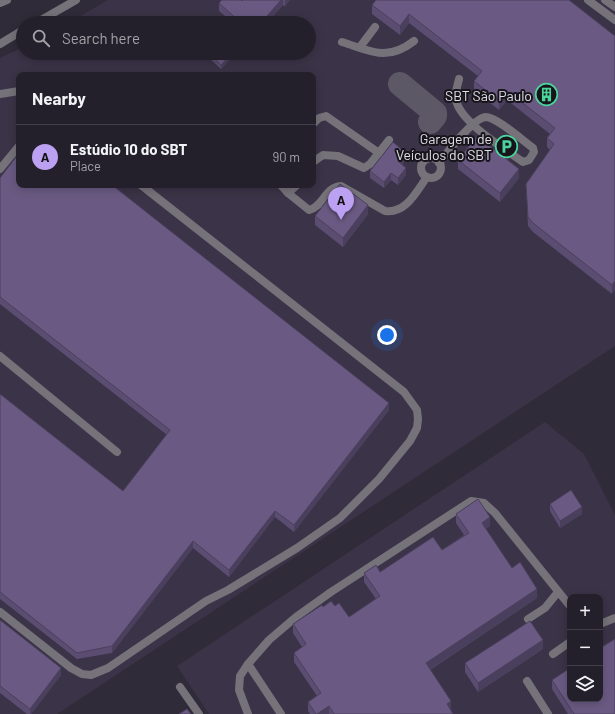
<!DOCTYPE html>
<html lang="en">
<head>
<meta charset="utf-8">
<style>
  :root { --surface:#24202b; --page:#302d37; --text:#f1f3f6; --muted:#a3a3a9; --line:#413e47; --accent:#bca0f2 }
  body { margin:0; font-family:Barlow,sans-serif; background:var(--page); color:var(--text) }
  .controls { position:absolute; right:12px; bottom:12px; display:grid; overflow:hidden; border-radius:8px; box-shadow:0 2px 10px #0003 }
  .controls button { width:36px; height:36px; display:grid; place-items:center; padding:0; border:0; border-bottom:1px solid var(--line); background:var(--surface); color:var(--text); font:20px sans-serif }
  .you { position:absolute; left:387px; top:335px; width:14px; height:14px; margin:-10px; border:3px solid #fff; border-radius:50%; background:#1a73e8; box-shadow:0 0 0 6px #1a73e833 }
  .badge { display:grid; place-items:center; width:26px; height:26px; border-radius:50%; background:var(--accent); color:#111; font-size:13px; font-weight:700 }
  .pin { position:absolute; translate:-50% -33px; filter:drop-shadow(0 1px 2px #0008) }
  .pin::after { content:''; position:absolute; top:21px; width:14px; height:12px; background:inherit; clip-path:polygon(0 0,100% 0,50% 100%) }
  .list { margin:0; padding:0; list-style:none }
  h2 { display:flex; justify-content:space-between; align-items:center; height:52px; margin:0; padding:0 16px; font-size:17px }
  h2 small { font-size:13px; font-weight:400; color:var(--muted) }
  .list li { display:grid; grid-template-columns:26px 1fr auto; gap:12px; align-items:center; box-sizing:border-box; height:64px; padding:0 16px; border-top:1px solid var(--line) }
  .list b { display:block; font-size:15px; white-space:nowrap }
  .list p { margin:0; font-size:13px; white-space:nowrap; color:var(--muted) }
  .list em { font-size:13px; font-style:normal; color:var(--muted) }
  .icon { flex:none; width:22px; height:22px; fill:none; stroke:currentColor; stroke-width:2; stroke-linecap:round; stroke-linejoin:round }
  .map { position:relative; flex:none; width:615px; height:714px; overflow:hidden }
  .search { position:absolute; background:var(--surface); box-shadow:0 2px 10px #0003; left:16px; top:16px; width:300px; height:44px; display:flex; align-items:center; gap:10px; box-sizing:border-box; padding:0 14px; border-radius:22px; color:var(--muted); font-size:15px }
  .panel { position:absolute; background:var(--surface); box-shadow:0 2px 10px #0003; left:16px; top:72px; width:300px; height:116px; border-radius:8px }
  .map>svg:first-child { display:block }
  .built { fill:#3b3347; fill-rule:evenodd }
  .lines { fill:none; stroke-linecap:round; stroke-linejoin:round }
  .taxiway { stroke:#5c5865; stroke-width:24 }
  .minor { stroke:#75727a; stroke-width:8 }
  .wall { fill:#5b4d71 }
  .shaded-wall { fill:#4a3f5c }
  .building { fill:#6a5a83; stroke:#4a3f5c }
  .labels { text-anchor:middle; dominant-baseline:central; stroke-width:4; stroke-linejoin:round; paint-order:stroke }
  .poi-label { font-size:14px; fill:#e1dee7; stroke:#17151b; text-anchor:end }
</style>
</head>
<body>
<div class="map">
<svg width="615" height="714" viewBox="0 0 615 714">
  <rect width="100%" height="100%" fill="#302b39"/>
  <g class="built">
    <path d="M108,0H615V346L57,714H0V58L23,47V53H309V23H68ZM19,75H313V185H19Z"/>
    <path d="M545,422L584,454L615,515V714H209L177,666ZM570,597H600V699H570Z"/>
  </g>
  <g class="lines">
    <polyline class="taxiway" points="400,84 435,113 435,116 430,122"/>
    <g class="minor">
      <polyline points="588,0 615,20"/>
      <polyline points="605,0 615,7"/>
      <polyline points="0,3 7,0"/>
      <polyline points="36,23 76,0"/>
      <path d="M342,42C371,51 387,62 414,41"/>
      <polyline points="0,44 23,30"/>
      <polyline points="360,47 375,27"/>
      <polyline points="0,94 19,91"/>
      <polyline points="313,124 319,118 326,116 379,153"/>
      <circle cx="431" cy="168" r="10"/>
      <polyline points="313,162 323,155 338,156 364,168 370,164 389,140"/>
      <path d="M439,163C447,153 474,117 486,117C498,118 522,140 533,148L534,152L529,160L523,162C505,149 460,122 456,100C454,93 458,85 459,79"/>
      <polyline points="0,169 19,146"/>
      <polyline points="281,185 288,193 297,185"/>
      <path d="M288,193L309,210C323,207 325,187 341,186L385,211C406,214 416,192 427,177"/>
      <polyline points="0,356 117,452"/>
      <polyline points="0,612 71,668 82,674 91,675 108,668 206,601 228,590 297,548 340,518 379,479 410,441 417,428 418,419 417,410 404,392 141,185"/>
      <polyline points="528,619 545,608 558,592"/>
      <polyline points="600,624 615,618"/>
      <polyline points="553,654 570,642"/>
      <polyline points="248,664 281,714"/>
      <polyline points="527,681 548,714"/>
      <polyline points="180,687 199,714"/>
      <polyline points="248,714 239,690 240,676 248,664 269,640 296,617 331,592 471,501 484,503 495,513 570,606"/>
    </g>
  </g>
  <g class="wall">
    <polygon points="243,0 290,0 285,6 283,5 267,23 233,23 219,11 219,3 242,1"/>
    <polygon points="372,5 615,36 612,294 533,232 528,226 526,184 550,150 547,147 547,138 550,134 507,100 499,110 474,90 474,81 478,76 409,23 400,35 372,14"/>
    <polygon points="204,53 236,53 221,69"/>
    <polygon points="406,159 402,165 406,175 398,185 391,180 384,188 370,178 370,171"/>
    <polygon points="458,160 519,178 500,202 458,169"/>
    <polygon points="0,178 389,410 294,532 275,517 229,577 193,548 112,653 77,659 0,599 0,394 123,491 167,435 0,304"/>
    <polygon points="368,214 343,247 315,225 315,216"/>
    <polygon points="550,504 582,514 560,528 550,511"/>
    <polygon points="456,514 490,526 486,529 512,568 537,598 430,670 453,714 310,714 308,711 308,702 317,696 294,662 294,653 302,647 293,633 293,624 323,607 335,606 349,617 376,599 364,582 364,573 380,572 442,550 464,535 456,523"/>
    <polygon points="0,620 61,675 31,714 27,714 0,693"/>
    <polygon points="543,649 478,692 465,672 465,663"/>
    <polygon points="552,680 615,714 568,714 552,689"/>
  </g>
  <g class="shaded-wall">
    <polygon points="281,0 283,0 283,5 267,23 261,23"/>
    <polygon points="285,0 290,0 285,6"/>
    <polygon points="409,14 409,23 400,35 400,26"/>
    <polygon points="232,53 236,53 221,69 221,65"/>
    <polygon points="507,91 507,100 499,110 499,101"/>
    <polygon points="406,153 406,159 399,169 399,162"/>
    <polygon points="406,168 406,175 398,185 398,178"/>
    <polygon points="519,169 519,178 500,202 500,193"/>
    <polygon points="391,173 391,180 384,188 384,182"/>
    <polygon points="368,205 368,214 343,247 343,238"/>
    <polygon points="615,281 615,290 612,294 612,285"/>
    <polygon points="389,403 389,410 294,532 294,525"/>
    <polygon points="582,507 582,514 560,528 560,521"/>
    <polygon points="275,511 275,517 229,577 229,570"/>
    <polygon points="490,517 490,526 482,532 482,523"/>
    <polygon points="193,541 193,548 112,653 112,646"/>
    <polygon points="537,589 537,598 426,672 426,663"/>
    <polygon points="543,640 543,649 478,692 478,683"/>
    <polygon points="61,668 61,675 31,714 30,714 30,709"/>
    <polygon points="451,701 451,710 447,714 447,704"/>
    <polygon points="329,706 329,714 317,714"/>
  </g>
  <g class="building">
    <polygon points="222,0 241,0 242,1 243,0 281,0 261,23 241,23 219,3"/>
    <polygon points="376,0 569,0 615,36 615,281 612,285 533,223 528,217 526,184 554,144 547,138 555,128 507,91 499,101 474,81 482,71 409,14 400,26 372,5"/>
    <polygon points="209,53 232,53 221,65"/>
    <polygon points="477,136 519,169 500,193 458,160"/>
    <polygon points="393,142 406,153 399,162 406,168 398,178 391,173 384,182 370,171"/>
    <polygon points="19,153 19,185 112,185 389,403 294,525 275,511 229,570 193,541 112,646 77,653 0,592 0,394 123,491 170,430 0,297 0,178"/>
    <polygon points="340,184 368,205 343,238 315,216"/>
    <polygon points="571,490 582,507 560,521 550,504"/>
    <polygon points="478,499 490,517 482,523 512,568 520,562 537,589 426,663 451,701 447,704 453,714 334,714 329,706 317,714 316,714 308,702 321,693 294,653 306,644 293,624 322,605 323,607 331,601 335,606 339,603 349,617 380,596 364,573 376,565 380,572 433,537 442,550 469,533 456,514"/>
    <polygon points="0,620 61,668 30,709 0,686"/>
    <polygon points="530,621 543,640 478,683 465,663"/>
    <polygon points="615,639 615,714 574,714 552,680 570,668 570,699 600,699 600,648"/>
    <polygon points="187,709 191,714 179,714"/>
  </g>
  <defs>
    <symbol id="building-ring" viewBox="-11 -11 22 22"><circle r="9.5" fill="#17151b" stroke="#4ad49c" stroke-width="1.5"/><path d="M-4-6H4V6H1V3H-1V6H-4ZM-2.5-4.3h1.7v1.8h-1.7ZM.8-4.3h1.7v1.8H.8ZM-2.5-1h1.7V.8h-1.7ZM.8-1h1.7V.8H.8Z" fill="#4ad49c"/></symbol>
    <symbol id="parking-ring" viewBox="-11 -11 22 22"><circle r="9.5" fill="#17151b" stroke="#4ad49c" stroke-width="1.5"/><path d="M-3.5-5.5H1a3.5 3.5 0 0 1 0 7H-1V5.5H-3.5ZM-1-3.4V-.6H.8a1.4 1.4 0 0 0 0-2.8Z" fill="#4ad49c"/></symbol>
  </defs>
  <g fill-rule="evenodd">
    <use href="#building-ring" x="534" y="82" width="25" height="25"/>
    <use href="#parking-ring" x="494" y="134" width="25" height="25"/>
  </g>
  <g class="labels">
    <g class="poi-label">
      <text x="532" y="95">SBT São Paulo</text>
      <text x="492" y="138">Garagem de<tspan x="492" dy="16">Veículos do SBT</tspan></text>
    </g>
  </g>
</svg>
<div class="controls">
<button>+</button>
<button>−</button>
<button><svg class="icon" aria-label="layers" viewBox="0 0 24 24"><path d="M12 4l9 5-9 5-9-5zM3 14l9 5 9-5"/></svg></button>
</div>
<div class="you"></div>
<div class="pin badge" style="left:341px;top:220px">A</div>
<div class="search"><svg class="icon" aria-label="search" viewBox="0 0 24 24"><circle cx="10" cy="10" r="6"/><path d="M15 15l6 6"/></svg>Search here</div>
<section class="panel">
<h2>Nearby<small></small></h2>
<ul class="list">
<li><span class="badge">A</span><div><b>Estúdio 10 do SBT</b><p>Place</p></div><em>90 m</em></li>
</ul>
</section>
</div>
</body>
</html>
